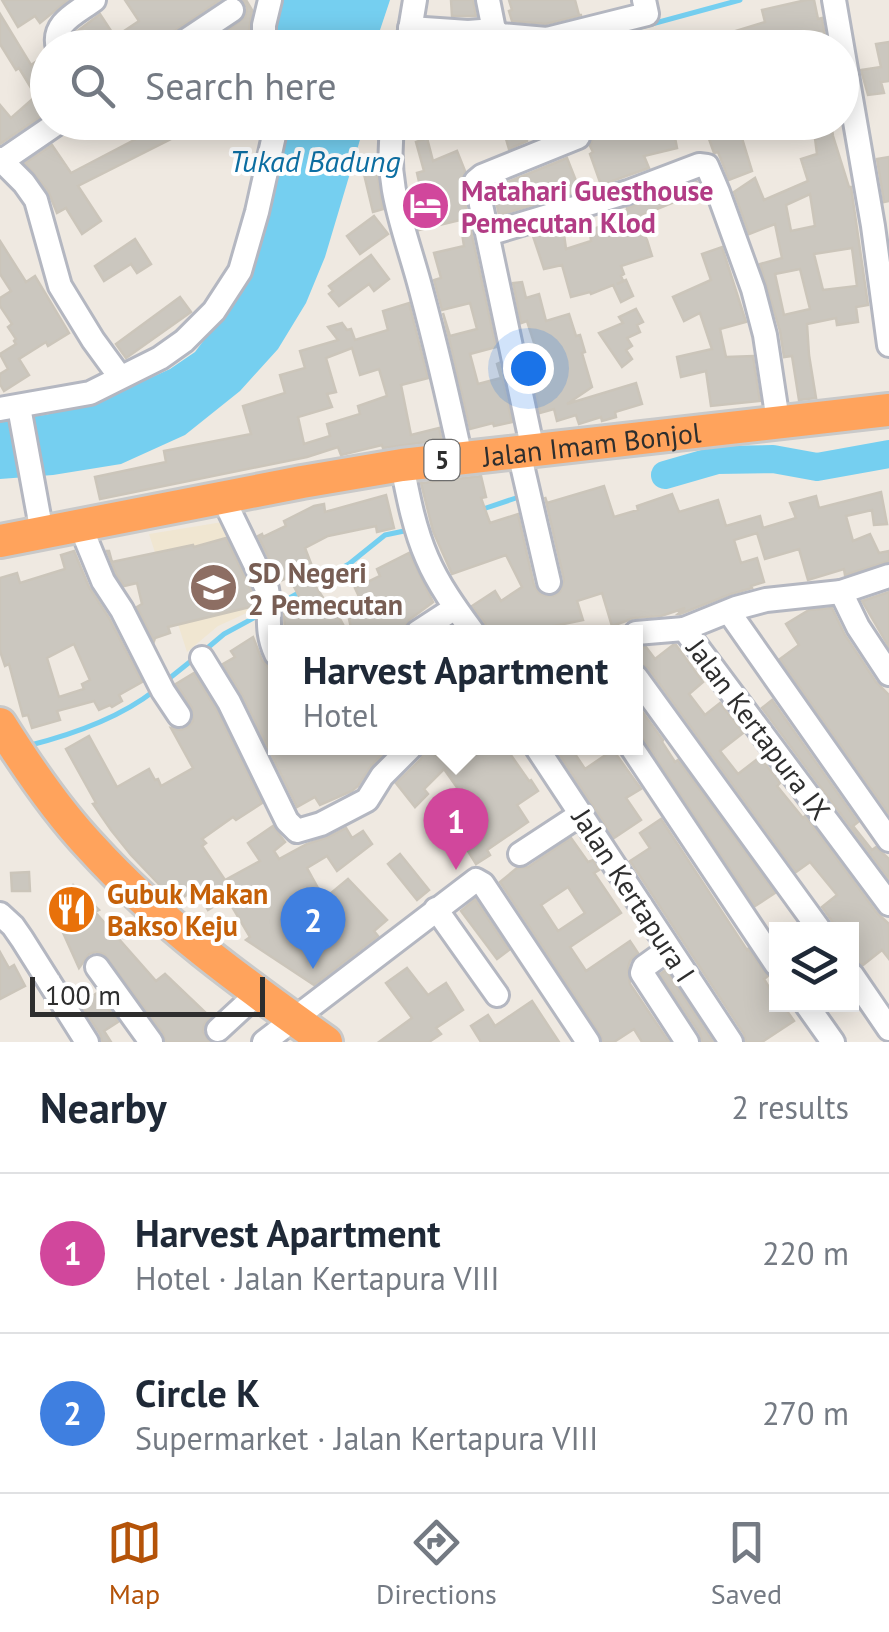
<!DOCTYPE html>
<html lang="en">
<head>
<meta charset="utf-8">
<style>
  :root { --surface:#fff; --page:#f6f6f7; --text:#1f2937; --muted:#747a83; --line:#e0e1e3; --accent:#b45309 }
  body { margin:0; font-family:"PT Sans",sans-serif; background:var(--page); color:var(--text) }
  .controls { position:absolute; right:30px; bottom:30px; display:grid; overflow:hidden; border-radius:0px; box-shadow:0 5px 25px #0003 }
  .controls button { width:90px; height:90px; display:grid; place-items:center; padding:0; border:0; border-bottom:2px solid var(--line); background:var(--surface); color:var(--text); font:50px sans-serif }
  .scale { position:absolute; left:30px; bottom:25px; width:235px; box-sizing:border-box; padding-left:10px; border:5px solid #2e2e2e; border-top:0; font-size:28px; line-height:35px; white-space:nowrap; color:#2e2e2e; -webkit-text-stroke:8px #fff; paint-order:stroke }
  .you { position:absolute; left:528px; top:368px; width:35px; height:35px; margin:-25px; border:8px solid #fff; border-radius:50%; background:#1a73e8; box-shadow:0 0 0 15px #1a73e833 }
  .badge { display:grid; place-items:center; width:65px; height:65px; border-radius:50%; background:var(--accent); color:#fff; font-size:32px; font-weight:700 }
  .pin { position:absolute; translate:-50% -82px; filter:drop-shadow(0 2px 5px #0008) }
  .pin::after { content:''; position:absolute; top:52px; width:35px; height:30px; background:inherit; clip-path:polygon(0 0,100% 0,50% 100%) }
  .popup { position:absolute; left:268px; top:625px; width:375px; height:130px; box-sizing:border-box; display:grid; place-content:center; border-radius:0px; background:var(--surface); filter:drop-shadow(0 2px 8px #0005); font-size:32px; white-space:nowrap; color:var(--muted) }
  .popup b { font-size:38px; color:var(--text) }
  .popup::after { content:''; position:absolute; left:50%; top:100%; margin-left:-20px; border:20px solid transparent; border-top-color:var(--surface) }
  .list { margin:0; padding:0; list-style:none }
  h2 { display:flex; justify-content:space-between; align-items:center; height:130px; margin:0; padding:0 40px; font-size:42px }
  h2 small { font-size:32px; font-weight:400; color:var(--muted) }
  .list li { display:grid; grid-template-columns:65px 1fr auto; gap:30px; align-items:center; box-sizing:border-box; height:160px; padding:0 40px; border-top:2px solid var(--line) }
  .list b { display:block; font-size:38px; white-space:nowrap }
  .list p { margin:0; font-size:32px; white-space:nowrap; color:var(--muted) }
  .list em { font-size:32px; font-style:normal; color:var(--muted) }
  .icon { flex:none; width:55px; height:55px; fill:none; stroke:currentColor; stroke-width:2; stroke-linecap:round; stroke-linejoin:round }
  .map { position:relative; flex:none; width:889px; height:1042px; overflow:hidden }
  .search { position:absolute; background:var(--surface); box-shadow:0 5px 25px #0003; left:30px; right:30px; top:30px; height:110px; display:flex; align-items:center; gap:25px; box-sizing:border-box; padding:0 35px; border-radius:55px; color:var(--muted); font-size:38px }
  .sheet { height:450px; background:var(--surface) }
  nav { display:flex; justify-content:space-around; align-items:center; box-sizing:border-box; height:140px; border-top:2px solid var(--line); background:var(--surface); font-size:28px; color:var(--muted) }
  nav a { display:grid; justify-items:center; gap:5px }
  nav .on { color:var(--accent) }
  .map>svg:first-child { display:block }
  .education { fill:#f0e6d1 }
  .water { fill:#75cff0 }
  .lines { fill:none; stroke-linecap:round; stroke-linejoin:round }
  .stream { stroke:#75cff0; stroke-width:5 }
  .river { stroke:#75cff0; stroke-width:28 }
  .building { fill:#cbc7bf; stroke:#cbc5ba; stroke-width:2.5; fill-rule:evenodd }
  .minor-casing { stroke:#b4b7c1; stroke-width:28 }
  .highway-casing { stroke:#c9c9c9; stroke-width:38 }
  .minor { stroke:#fff; stroke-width:22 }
  .highway { stroke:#ffa35c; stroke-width:32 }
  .labels { text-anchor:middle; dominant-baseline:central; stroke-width:8; stroke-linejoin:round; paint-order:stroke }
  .shield { fill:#fff; stroke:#6d6d6d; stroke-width:2.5 }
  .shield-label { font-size:25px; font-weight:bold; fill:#2e2e2e }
  .hotel-label { font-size:28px; font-weight:bold; fill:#b23c85; stroke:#fff; text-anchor:start }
  .street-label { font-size:28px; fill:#2e2e2e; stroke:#fff }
  .education-label { font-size:28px; font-weight:bold; fill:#785e54; stroke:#fff; text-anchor:start }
  .food-label { font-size:28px; font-weight:bold; fill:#c56008; stroke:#fff; text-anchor:start }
  .water-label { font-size:30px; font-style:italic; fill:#0d6fa3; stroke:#fff }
</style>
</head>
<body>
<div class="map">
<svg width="889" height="1042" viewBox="0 0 889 1042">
  <rect width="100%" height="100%" fill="#efe9e1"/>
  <polygon class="education" points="229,521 262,606 218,626 187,652 149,534"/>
  <g class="water">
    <polygon points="274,0 390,0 378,36 378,47 279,47 272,13"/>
    <polygon points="283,123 365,123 325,257 306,303 278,349 240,391 185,435 121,464 53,475 0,479 0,418 45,415 97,402 170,369 195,352 222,316"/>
  </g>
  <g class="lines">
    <g class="stream">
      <polyline points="637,28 740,0"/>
      <polyline points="374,42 402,47"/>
      <polyline points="483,509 516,498"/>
      <polyline points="312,585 349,564 385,535 409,530"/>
      <polyline points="277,605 302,591"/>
      <polyline points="205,650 224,634 263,613"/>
      <polyline points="166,681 196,657"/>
      <path d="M27,746C71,735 118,719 154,691"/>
    </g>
    <polyline class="river" points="665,475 717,460 773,459 817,467 889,454"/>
  </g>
  <g class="building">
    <polygon points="2,0 68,0 40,23 35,16 18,27"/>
    <polygon points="125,0 220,0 167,36 160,48 85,48 75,33 100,14 115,37 139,21"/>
    <polygon points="243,0 246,0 252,10 249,31 244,34 249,42 237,48 227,31 245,17 247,8"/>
    <polygon points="451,0 473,0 476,16 452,16"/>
    <polygon points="509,0 575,0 579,15 582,15 546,24 512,21 509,11 512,10"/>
    <polygon points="806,0 814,0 818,19 822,18 827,48 698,48 717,39 716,37 765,22 762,10"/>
    <polygon points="0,14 31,65 40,59 48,70 48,112 0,144 0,105 11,118 36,96 19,68 16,70 0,44"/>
    <polygon points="889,42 889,81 881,82 884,93 868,95 861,70 881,67 876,44"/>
    <polygon points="501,122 556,122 556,124 526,135 527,141 509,149"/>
    <polygon points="620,122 672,122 677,148 644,156 649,168 601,185 590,154 593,152 590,146 593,138 591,130 606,124 607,127"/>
    <polygon points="703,122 737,122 752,171 729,180 718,152 714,153"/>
    <path d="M813,122H831L833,136L849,187H851L868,305L856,307L858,322L837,325L836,318L807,324L809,355L816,398L799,400L792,356L784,357L780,331L760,264L782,258L775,224L749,234L734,192L755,178L764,200L808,181L801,159L817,154ZM810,194L815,226L791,231L786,205ZM852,248L857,286L823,290L814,254ZM800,269L810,309L784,315L775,274Z"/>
    <polygon points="167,123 175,137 78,186 101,221 82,234 66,208 57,213 48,191 25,163 52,145 71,173"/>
    <polygon points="427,138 433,161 457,151 465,171 461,184 496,347 470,354 478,384 501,378 497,364 499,363 512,422 494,426 493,423 470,429 443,313 450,336 477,329 470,303 442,310 434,280 441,278 434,253 464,246 460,220 419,230 409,189 420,186 417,173 424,171 416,142"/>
    <polygon points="889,157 889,201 884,202 877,159"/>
    <polygon points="567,158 580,191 499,215 493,188"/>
    <polygon points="376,167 383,209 373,212 363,170"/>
    <polygon points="697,182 701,191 635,218 647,240 652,256 621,266 624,274 621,276 623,281 617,284 626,280 633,296 621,302 613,285 591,294 590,292 571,297 562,265 544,269 533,236 563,227 566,249 591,241 590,230 613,222 610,213 628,210 627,208"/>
    <polygon points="374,216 388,234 360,254 347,236"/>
    <polygon points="135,239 151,264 137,273 131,264 104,281 95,266"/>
    <polygon points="0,241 26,282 35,276 69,333 48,346 46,342 19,359 29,375 4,391 0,384 0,374 8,369 0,354 16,344 14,341 16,339 8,327 12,324 0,306 0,298 11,291 0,274"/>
    <polygon points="722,247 746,322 720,329 726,357 753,356 760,401 711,406 706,371 681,377 677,357 712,349 700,313 684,321 673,297 711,280 702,254"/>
    <polygon points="371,255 389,279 374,291 369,284 339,306 329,294 333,291 329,286"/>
    <polygon points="522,282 526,298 539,294 546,321 569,314 576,336 580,335 585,352 582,353 592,387 567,404 636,383 642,404 615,412 616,417 602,421 601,417 579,424 576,415 557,421 554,409 540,413 528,355 537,352 527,321 521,323 513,283"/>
    <polygon points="180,297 191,312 126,358 116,344"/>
    <path d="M409,303L428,378L401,385L411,435L439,428L442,440L383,448L382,445L341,455L338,447L307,457L100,499L95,477L166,462L164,451L251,434L243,406L285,393L280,375L305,368L300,351L338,340L328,327L342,323L347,330L351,329L355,340L388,330L383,311ZM352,348L360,375L379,369L387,396L358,406L360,414L327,424L330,436L304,444L298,417L332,407L327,394L336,392L326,358Z"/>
    <polygon points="636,309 643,322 637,325 640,332 627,338 632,346 626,350 632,359 622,367 599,333 623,323 619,317"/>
    <polygon points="481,476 486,497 481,498 490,523 518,514 534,585 539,593 546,596 553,596 560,592 564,580 545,497 547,503 604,486 614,517 638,510 637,506 672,494 679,512 718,500 726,526 760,516 763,528 796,518 790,503 816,496 819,508 881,492 887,524 874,525 872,510 846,516 853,541 870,534 879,553 889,551 889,561 845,575 844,569 808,580 799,549 765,559 757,533 734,540 741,563 757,558 764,582 751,586 752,588 731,594 680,614 678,614 685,608 661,616 634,618 612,626 602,593 577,601 583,620 539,629 533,632 488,632 485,623 472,606 495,591 501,601 522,587 506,555 452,574 433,531 421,483"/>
    <polygon points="386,495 394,528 377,532 376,526 328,536 305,548 317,579 312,581 335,616 338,615 347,632 285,632 284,614 302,602 289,577 280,581 258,536 262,534 263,537 286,526 284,521 314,506 324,504 325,512"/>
    <polygon points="226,538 253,594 254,606 168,627 170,633 155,638 154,641 137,607 142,604 137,583 124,586 116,574 107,551 109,551 112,562 193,545 194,547"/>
    <path d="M74,551L89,587L109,618L142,682L119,695L122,701L112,707L110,705L99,710L94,701L57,711L60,720L32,728L28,715L23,716L9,664L5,666L0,651V578L17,573L20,583L65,569L61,555ZM74,644L90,680L82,684L84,689L59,697L47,658Z"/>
    <polygon points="409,553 433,602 409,620 403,632 352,632 347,610 362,603 355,588 380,576 377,569"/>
    <polygon points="889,592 889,647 862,601"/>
    <polygon points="832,608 845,635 876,682 889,695 889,814 780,659 799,645 786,624 809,610"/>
    <polygon points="253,637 262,660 276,676 276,748 389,748 371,766 358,786 352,791 320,805 315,797 297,807 242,695 223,664 235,657 231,651"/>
    <polygon points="673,645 676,645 703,682 689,694 705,715 720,703 743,733 720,751 738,774 760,757 780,783 777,786 803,818 805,816 877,913 889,924 889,959 882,950 863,965 852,960 852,930 834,930 832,921 822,907 837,895 810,862 796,872 648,668 636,662 636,648 646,647 655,659"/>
    <polygon points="194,673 216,709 262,803 236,820 233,817 202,839 206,843 202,846 225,880 260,861 248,843 273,826 285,842 274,851 279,859 307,844 328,837 346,828 352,838 363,831 372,844 337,871 327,856 307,868 324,899 348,879 387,920 374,931 378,936 314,985 246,940 250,937 227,898 208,910 196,889 176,902 172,898 131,855 111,830 93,804 96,803 66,749 89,736 117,787 149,769 155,780 158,779 161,786 193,768 171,728 181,730 188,727 193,721 192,708 176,684"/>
    <polygon points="772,700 858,822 853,826 872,850 876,847 889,859 889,879 762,708"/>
    <polygon points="636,703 663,740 662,742 675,762 678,760 775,893 755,906 644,740 636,734"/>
    <polygon points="425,748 428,748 439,758 455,748 506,748 529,781 531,780 538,791 517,805 528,822 487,850 490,855 476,864 447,817 468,803 444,769 424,789 428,794 415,807 396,783 421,759"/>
    <polygon points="555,748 571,748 585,769 613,750 641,789 626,798 641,820 614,838"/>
    <polygon points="661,819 747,950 748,949 768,976 764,979 776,999 776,1004 780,1004 783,1009 785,1008 794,1021 762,1042 746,1042 744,1034 630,861 650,848 640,833"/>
    <path d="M571,838L588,862L593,860L599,870L594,873L621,913L570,947L586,971L630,941L638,953L630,961L628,968L630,984L669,1042H642L634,1029L614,1042H603L600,1034L500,882L517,868L528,867ZM568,887L585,913L558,931L541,905Z"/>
    <polygon points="400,854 429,890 417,900 388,864"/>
    <polygon points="29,872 30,891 12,891 11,873"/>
    <polygon points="73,885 99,910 95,912 156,981 165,974 210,1017 204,1025 203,1032 210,1042 166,1042 163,1033 104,954 96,952 89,954 79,968 51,906"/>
    <polygon points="475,899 509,950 497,959 461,911"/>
    <polygon points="0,952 9,968 14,965 25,986 0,999"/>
    <polygon points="407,968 428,995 446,983 463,1010 436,1028 441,1034 429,1042 379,1042 412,1018 386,983"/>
    <polygon points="666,970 713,1042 702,1042 700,1034 660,974"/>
    <polygon points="82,990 88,999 97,993 118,1022 104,1031 111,1042 102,1042 100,1034 74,994"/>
    <polygon points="532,1001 559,1042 481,1042 471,1026 488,1015 495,1026"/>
  </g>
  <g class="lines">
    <defs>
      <g id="minor">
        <polyline points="488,0 494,30"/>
        <polyline points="834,0 873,226 889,345"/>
        <polyline points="410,28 468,32 494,30 501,35 547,39 647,14 644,0"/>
        <path d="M58,48C51,23 77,13 94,0"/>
        <polyline points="175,48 232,10"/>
        <polyline points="264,48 264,25 270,0"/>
        <polyline points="407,48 415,0"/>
        <path d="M393,122C383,185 406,232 421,290C436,346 449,402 461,458"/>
        <polyline points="0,159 24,183 36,200 60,286 93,340 120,377"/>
        <polyline points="2,161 59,122"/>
        <polyline points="488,234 628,192 699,165 707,166 718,192 753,289 765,335 778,421"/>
        <polyline points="19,407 42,533"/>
        <polyline points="0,409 90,393 160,358 184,341 214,311 240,271 257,212 277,122"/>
        <polyline points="533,451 476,181 482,176 578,137"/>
        <polyline points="519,452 549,582"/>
        <path d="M402,465C408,496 414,528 427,558C438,584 456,609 473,632"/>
        <path d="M223,498L267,589C272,613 264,628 276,654"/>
        <polyline points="80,525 103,581 122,610 163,691 179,715"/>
        <polyline points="889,576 841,592 766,600 736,608 684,629 889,904"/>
        <polyline points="841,592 858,627 889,674"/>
        <polyline points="729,612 889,840"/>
        <polyline points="418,632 455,608"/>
        <polyline points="636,633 684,629"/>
        <polyline points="202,658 229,702 287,821 297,831 321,824 367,800 382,776 410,748"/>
        <polyline points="636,677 819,929"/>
        <polyline points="537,748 731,1042"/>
        <polyline points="632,748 776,964"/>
        <polyline points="520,854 581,814"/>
        <polyline points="436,909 497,995"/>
        <polyline points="0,914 13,926 22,939 87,1042"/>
        <polyline points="669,949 644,967 642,973 687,1042"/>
        <polyline points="97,967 151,1042"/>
        <polyline points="852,975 889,1029"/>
        <polyline points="806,1004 833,1042"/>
        <polyline points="218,1030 258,993"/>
        <polyline points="264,1042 476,880 483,884 588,1042"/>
      </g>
      <g id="highway">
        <path id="s1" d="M0,541L302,482L402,465L889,410"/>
        <path d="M0,724C27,767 56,810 91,847C160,923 243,983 326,1042"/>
      </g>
    </defs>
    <use href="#minor" class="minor-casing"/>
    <use href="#highway" class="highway-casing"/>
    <use href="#minor" class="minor"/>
    <use href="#highway" class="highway"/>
  </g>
  <defs>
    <symbol id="hotel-disc" viewBox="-11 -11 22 22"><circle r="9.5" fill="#d1479c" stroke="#fff"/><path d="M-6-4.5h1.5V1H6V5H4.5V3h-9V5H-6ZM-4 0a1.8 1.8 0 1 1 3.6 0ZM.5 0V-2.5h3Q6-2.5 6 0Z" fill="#fff"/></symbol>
    <symbol id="school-disc" viewBox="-11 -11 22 22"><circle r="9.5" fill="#8d6e63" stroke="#fff"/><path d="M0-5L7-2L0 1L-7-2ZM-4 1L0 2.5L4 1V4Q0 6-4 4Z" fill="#fff"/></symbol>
    <symbol id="restaurant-disc" viewBox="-11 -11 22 22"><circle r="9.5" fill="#e8710a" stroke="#fff"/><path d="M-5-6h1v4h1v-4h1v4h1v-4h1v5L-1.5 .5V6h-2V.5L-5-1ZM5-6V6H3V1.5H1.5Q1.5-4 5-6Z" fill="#fff"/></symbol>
  </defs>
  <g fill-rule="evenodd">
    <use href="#hotel-disc" x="398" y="178" width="55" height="55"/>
    <use href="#school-disc" x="186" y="560" width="55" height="55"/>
    <use href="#restaurant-disc" x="44" y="882" width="55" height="55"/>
  </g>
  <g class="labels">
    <rect class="shield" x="424.5" y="440" width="35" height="40" rx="8"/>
    <g class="shield-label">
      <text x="442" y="460">5</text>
    </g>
    <g class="hotel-label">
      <text x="461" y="190">Matahari Guesthouse<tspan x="461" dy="32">Pemecutan Klod</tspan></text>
    </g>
    <g class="street-label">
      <text stroke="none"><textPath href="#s1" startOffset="600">Jalan Imam Bonjol</textPath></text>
      <text transform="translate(759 729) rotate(53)">Jalan Kertapura IX</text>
      <text transform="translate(634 895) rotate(57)">Jalan Kertapura I</text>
    </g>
    <g class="education-label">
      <text x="248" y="572">SD Negeri<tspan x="248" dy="32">2 Pemecutan</tspan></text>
    </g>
    <g class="food-label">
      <text x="107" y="893">Gubuk Makan<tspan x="107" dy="32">Bakso Keju</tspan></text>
    </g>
    <g class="water-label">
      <text x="315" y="160">Tukad Badung</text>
    </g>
  </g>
</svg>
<div class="controls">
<button><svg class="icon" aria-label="layers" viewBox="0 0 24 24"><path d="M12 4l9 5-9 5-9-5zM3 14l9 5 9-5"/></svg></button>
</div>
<div class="scale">100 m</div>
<div class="you"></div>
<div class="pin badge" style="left:456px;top:870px;background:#d1479c">1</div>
<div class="popup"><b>Harvest Apartment</b>Hotel</div>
<div class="pin badge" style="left:313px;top:969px;background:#3f7fe0">2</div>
<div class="search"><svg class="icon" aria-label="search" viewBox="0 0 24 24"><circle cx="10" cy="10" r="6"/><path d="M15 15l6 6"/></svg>Search here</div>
</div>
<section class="sheet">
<h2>Nearby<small>2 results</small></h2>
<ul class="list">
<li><span class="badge" style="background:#d1479c">1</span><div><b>Harvest Apartment</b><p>Hotel · Jalan Kertapura VIII</p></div><em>220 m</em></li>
<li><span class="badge" style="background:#3f7fe0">2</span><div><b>Circle K</b><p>Supermarket · Jalan Kertapura VIII</p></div><em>270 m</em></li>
</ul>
</section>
<nav>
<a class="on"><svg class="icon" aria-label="map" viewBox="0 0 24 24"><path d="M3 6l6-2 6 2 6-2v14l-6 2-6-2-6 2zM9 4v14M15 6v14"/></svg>Map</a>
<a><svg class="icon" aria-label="directions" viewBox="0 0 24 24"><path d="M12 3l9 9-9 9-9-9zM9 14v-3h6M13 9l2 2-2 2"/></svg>Directions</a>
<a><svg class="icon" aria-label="saved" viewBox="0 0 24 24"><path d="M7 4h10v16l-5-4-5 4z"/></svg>Saved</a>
</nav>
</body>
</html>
